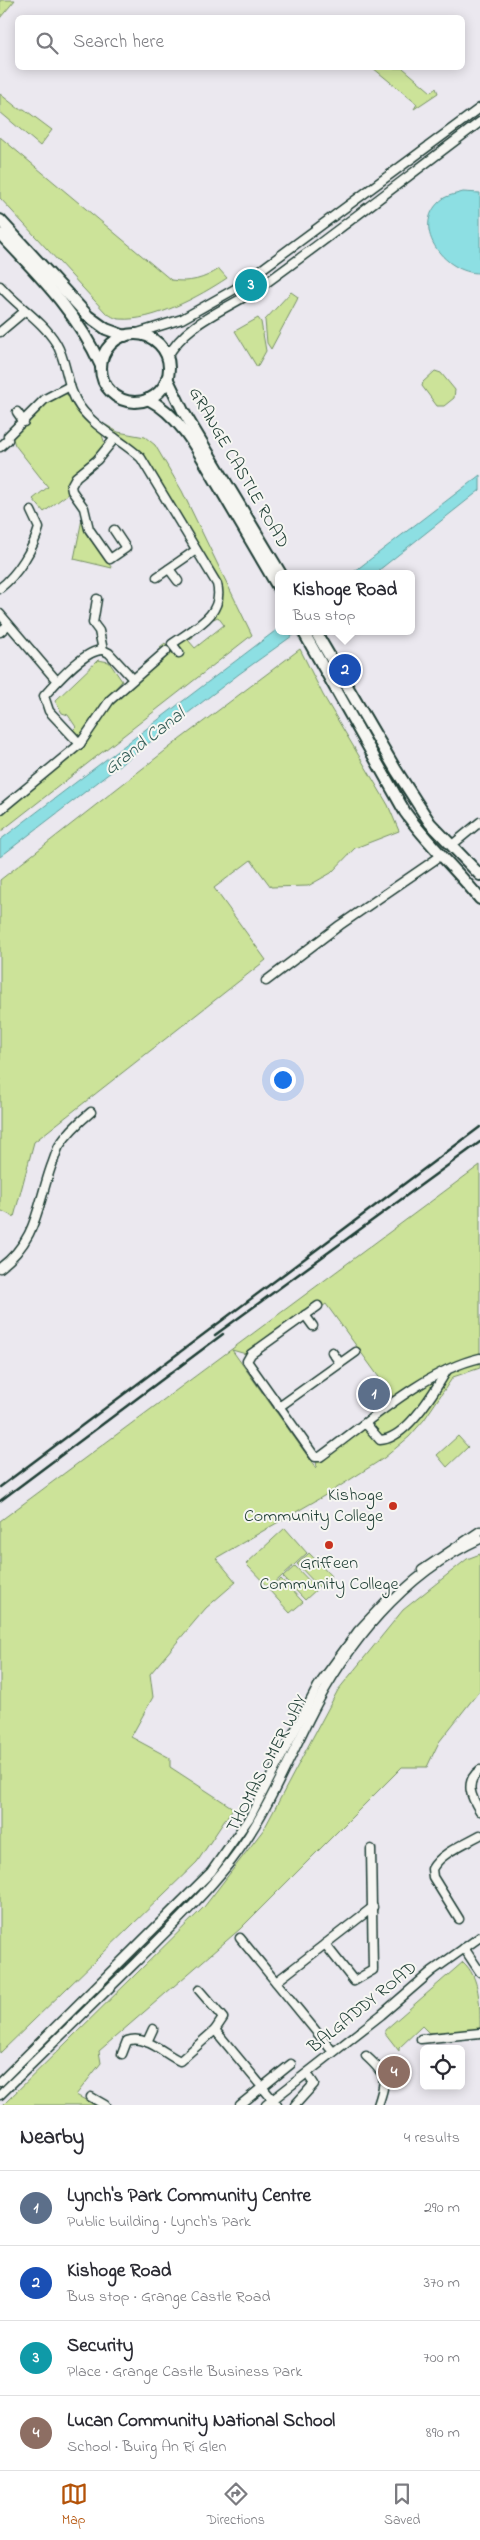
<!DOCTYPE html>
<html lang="en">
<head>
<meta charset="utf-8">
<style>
  :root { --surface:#fff; --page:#f7f7f7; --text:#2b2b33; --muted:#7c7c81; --line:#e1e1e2; --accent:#b45309 }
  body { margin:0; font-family:"Indie Flower",sans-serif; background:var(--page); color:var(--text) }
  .controls { position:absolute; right:15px; bottom:15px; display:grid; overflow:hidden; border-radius:8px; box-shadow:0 2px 12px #0003 }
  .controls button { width:45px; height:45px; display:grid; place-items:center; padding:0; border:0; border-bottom:1px solid var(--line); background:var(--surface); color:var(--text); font:25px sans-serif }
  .you { position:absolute; left:282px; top:1079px; width:18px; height:18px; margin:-12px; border:4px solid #fff; border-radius:50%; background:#1a73e8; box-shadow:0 0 0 8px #1a73e833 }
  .badge { display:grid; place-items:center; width:32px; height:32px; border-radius:50%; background:var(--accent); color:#fff; font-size:16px; font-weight:700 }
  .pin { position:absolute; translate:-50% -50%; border:2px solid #fff; box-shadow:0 1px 5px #0006 }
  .popup { position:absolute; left:275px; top:570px; width:140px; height:65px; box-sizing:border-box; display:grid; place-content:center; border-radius:8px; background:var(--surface); filter:drop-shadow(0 1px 4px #0005); font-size:16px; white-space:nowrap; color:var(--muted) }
  .popup b { font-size:19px; color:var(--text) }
  .popup::after { content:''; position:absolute; left:50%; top:100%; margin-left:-10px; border:10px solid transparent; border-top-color:var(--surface) }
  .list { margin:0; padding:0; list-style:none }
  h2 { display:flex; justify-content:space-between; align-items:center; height:65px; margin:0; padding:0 20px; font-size:21px }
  h2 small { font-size:16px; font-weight:400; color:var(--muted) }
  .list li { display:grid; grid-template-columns:32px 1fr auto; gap:15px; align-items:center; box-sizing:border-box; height:75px; padding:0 20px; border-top:1px solid var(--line) }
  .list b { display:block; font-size:19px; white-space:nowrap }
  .list p { margin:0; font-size:16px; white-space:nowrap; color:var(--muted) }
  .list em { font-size:16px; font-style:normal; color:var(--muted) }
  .icon { flex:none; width:28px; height:28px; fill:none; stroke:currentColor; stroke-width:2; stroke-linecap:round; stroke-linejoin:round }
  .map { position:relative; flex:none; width:480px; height:2105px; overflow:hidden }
  .search { position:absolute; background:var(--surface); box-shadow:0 2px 12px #0003; left:15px; right:15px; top:15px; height:55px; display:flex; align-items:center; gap:12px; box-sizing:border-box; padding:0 18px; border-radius:8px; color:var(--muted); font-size:19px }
  .sheet { height:365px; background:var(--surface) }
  nav { display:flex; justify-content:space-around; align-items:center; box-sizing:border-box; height:70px; border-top:1px solid var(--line); background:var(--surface); font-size:14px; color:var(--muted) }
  nav a { display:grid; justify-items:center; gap:2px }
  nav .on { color:var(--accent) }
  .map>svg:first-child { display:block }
  .green { fill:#cce399; stroke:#769066; fill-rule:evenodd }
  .water { fill:#8ddfe3; stroke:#619e9d }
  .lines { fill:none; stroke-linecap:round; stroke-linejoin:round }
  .minor-casing { stroke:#1f3d34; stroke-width:11 }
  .major-casing { stroke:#1f3d34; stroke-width:14 }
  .minor { stroke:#f6f6f2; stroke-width:8 }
  .major { stroke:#f6f6f2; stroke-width:10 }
  .rail { stroke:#1f3d34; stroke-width:2.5 }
  .poi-dot { fill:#c8321e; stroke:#f6f6f2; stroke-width:2 }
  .labels { text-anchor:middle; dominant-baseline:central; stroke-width:4; stroke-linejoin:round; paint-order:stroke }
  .street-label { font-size:18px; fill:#1f3d34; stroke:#f6f6f2 }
  .poi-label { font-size:18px; fill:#1f3d34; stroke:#f6f6f2; text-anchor:end }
  .water-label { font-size:19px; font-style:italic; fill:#355d57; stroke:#f6f6f2 }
</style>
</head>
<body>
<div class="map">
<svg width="480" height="2105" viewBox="0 0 480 2105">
  <rect width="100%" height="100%" fill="#ebe8ef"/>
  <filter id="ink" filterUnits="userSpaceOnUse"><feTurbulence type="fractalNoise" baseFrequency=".02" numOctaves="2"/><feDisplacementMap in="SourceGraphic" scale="10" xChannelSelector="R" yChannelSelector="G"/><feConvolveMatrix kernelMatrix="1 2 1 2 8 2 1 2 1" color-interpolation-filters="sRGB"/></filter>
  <g filter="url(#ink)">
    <g class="green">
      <polygon points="0,0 15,0 0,18"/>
      <polygon points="373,68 403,68 431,92 436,88 438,93 414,109 417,104"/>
      <polygon points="0,94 19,109 24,109 52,130 40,146 0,112"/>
      <path d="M0,137L171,280C190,283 204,279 219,269L227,278C200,296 153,322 120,319C115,319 110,315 106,313L0,198Z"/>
      <polygon points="291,292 298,297 297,300 271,349 267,343 265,320"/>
      <polygon points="258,318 261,322 266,351 257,367 235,331"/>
      <polygon points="435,371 441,373 455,390 454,398 444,406 437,406 422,386 423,382"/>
      <path d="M62,392L70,396L82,416L102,435L105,444C94,461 65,471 69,493L44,512L33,499L48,487L15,445L12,436C30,422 43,404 62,392Z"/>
      <polygon points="106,425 118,432 145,437 155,445 182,491 252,635 0,832 0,813 80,750 112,705 166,655 160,647 165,643 174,656 180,651 179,643 192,633 193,637 188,640 195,648 224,625 218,617 213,619 223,601 220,581 145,459 126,440 104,426"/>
      <polygon points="83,514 86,534 112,568 74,559"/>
      <polygon points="300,649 323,695 388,805 399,831 355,848 331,873 308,886 271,887 251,860 214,888 266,960 34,1142 14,1217 0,1210 0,880 179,740"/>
      <polygon points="98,660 109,662 122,681 102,704 83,736 80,736 73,730 76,727 68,715 62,713 55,701"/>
      <path d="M480,1165V1368L453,1377L424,1420L409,1437L384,1458L329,1493L216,1558L236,1582L206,1608L150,1674L153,1697L131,1737L170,1758V1767L233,1808L197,1862L0,2053V1521ZM326,1304L394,1398L318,1453L316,1468L232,1350L253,1356Z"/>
      <polygon points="458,1436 468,1447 447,1467 437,1455"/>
      <polygon points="285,1528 307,1553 269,1588 246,1564"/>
      <polygon points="309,1553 331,1576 319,1587 297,1564"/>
      <polygon points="480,1554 480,1690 439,1742 427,1767 402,1767 240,1929 99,2051 101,2063 76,2095 95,2105 3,2105 204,1907 264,1829 338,1690 403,1610 467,1559"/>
      <polygon points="295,1566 317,1589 305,1600 283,1577"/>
      <polygon points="281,1579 303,1602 290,1613 269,1590"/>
      <path d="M463,1962C480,1977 480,2004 480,2029L429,2033L422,2026L399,2048V2051L385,2033V2030Z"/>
    </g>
    <g class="water">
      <path d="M463,192L480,193V273C444,274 407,224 444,198C449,195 457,194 463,192Z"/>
      <polygon points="480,475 480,490 374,574 351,574"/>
      <polygon points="279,628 279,631 299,631 239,674 0,857 0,840"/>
    </g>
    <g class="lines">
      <defs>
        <g id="minor">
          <path d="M0,286C17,306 42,320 56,343C68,363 66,388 80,407C96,429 122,440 141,458L217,584C225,615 194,628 172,644L179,653"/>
          <polyline points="0,332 25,311"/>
          <polyline points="134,334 182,319 235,289 480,108"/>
          <path d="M167,358C186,321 229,309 262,286C335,233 407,177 480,122"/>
          <polyline points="17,412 24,422"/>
          <polyline points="8,436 45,399 70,386"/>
          <polyline points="0,447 8,440"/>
          <polyline points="114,530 126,548 110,559 89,529 84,508 72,491 71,486 76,477 97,460 115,438"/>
          <polyline points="169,569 178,581"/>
          <polyline points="157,577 196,550"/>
          <path d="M0,588C18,574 33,549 39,528L31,511"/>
          <polyline points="97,599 93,623 99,631 103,650 109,653 133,679"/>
          <polyline points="0,614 57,681"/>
          <polyline points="0,632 8,625"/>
          <path d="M80,744L49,711L44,696C56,683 85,649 103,650"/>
          <polyline points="0,810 80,744 110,700 166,651"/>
          <polyline points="452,845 480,822"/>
          <polyline points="266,981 340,925 442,855"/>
          <path d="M0,1268C37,1240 37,1207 51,1167C54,1160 56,1152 59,1146C68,1132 79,1122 91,1112"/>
          <path d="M318,1306L251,1354L247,1361L315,1457H320C367,1423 424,1371 480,1358"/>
          <polyline points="305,1315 313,1326"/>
          <polyline points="332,1352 340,1363"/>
          <polyline points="279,1407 356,1352"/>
          <path d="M366,1424L380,1440C406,1439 435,1391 447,1370"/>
          <polyline points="422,1570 480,1531"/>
          <path d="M480,1770C464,1782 471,1797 480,1811"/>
          <path d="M459,1919L433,1877L432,1869C441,1853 464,1844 480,1835"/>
          <polyline points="240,1938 333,2052"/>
          <polyline points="325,1944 354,1981 373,1970 371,1849"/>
          <polyline points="464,1948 480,1972"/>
          <polyline points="276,1982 373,1907"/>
          <polyline points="199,1990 223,2018 215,2030"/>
          <polyline points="421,2039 480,2033"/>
          <polyline points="147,2042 153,2029"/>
          <path d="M122,2054L127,2041C146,2034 164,2054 180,2061L215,2030L277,2105"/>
          <path d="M366,2056C387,2075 387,2079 378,2105"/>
          <polyline points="0,2082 211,1872 250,1817 318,1686 358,1631 389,1598"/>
          <path d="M0,2095C45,2051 90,2007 135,1963C168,1930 202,1898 231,1861C264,1818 285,1768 309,1719C346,1645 403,1574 480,1539"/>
          <polyline points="91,2097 105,2105"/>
          <polyline points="240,2105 291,2064"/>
          <polyline points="266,2105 381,2015 432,1971 480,1937"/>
          <polyline points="295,2105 314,2084 310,2078"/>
        </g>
        <g id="major">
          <polyline points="0,220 88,316 106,329 125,336"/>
          <path d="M0,234C39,275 78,314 101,366"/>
          <circle cx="135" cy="368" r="34"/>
          <polyline points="167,378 183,411 281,574"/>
          <path d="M148,399C183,417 201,457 221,490C240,523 260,556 279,589"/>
          <path d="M303,631L405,812C427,843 456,869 480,899"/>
          <polyline points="315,631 396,770 430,823 480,875"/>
        </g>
      </defs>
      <use href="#minor" class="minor-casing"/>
      <use href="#major" class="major-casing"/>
      <use href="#minor" class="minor"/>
      <use href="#major" class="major"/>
      <g class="rail">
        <polyline points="215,1335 480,1142"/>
        <polyline points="0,1487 480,1127"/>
        <polyline points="0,1501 223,1334"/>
      </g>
    </g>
  </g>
  <g class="poi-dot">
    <circle cx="393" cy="1506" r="5"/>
    <circle cx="329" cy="1545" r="5"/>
  </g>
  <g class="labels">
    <g class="street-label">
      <text transform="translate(238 468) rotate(60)">GRANGE CASTLE ROAD</text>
      <text transform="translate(268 1764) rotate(-62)">THOMAS OMER WAY</text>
      <text transform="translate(363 2008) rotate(-39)">BALGADDY ROAD</text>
    </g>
    <g class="poi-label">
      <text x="383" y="1496">Kishoge<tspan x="383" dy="21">Community College</tspan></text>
      <text x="329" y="1564" text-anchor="middle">Griffeen<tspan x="329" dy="21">Community College</tspan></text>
    </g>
    <g class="water-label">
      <text transform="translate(145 742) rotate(-38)">Grand Canal</text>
    </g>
  </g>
</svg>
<div class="controls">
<button><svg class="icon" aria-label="locate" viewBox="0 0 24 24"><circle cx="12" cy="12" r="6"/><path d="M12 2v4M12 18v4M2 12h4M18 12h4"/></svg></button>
</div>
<div class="you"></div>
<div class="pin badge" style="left:374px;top:1394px;background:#5c6f8a">1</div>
<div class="pin badge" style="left:345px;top:670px;background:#1a4fb4">2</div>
<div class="popup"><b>Kishoge Road</b>Bus stop</div>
<div class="pin badge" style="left:251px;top:285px;background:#0f9aa8">3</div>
<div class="pin badge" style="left:394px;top:2072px;background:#8d6e63">4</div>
<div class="search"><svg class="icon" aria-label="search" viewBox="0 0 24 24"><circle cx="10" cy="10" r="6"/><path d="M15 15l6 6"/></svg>Search here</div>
</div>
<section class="sheet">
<h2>Nearby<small>4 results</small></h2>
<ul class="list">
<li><span class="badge" style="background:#5c6f8a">1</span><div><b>Lynch's Park Community Centre</b><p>Public building · Lynch's Park</p></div><em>290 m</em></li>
<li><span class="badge" style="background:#1a4fb4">2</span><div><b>Kishoge Road</b><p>Bus stop · Grange Castle Road</p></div><em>370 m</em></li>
<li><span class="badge" style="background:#0f9aa8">3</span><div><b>Security</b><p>Place · Grange Castle Business Park</p></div><em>700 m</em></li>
<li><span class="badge" style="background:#8d6e63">4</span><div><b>Lucan Community National School</b><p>School · Buirg An Rí Glen</p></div><em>890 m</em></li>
</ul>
</section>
<nav>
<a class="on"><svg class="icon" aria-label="map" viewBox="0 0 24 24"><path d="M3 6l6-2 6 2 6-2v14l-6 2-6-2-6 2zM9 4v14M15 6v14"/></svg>Map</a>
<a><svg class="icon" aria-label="directions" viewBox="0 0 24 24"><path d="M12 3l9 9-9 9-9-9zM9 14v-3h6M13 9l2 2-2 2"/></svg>Directions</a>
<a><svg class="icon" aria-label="saved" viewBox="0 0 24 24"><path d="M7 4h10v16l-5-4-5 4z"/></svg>Saved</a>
</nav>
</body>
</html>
